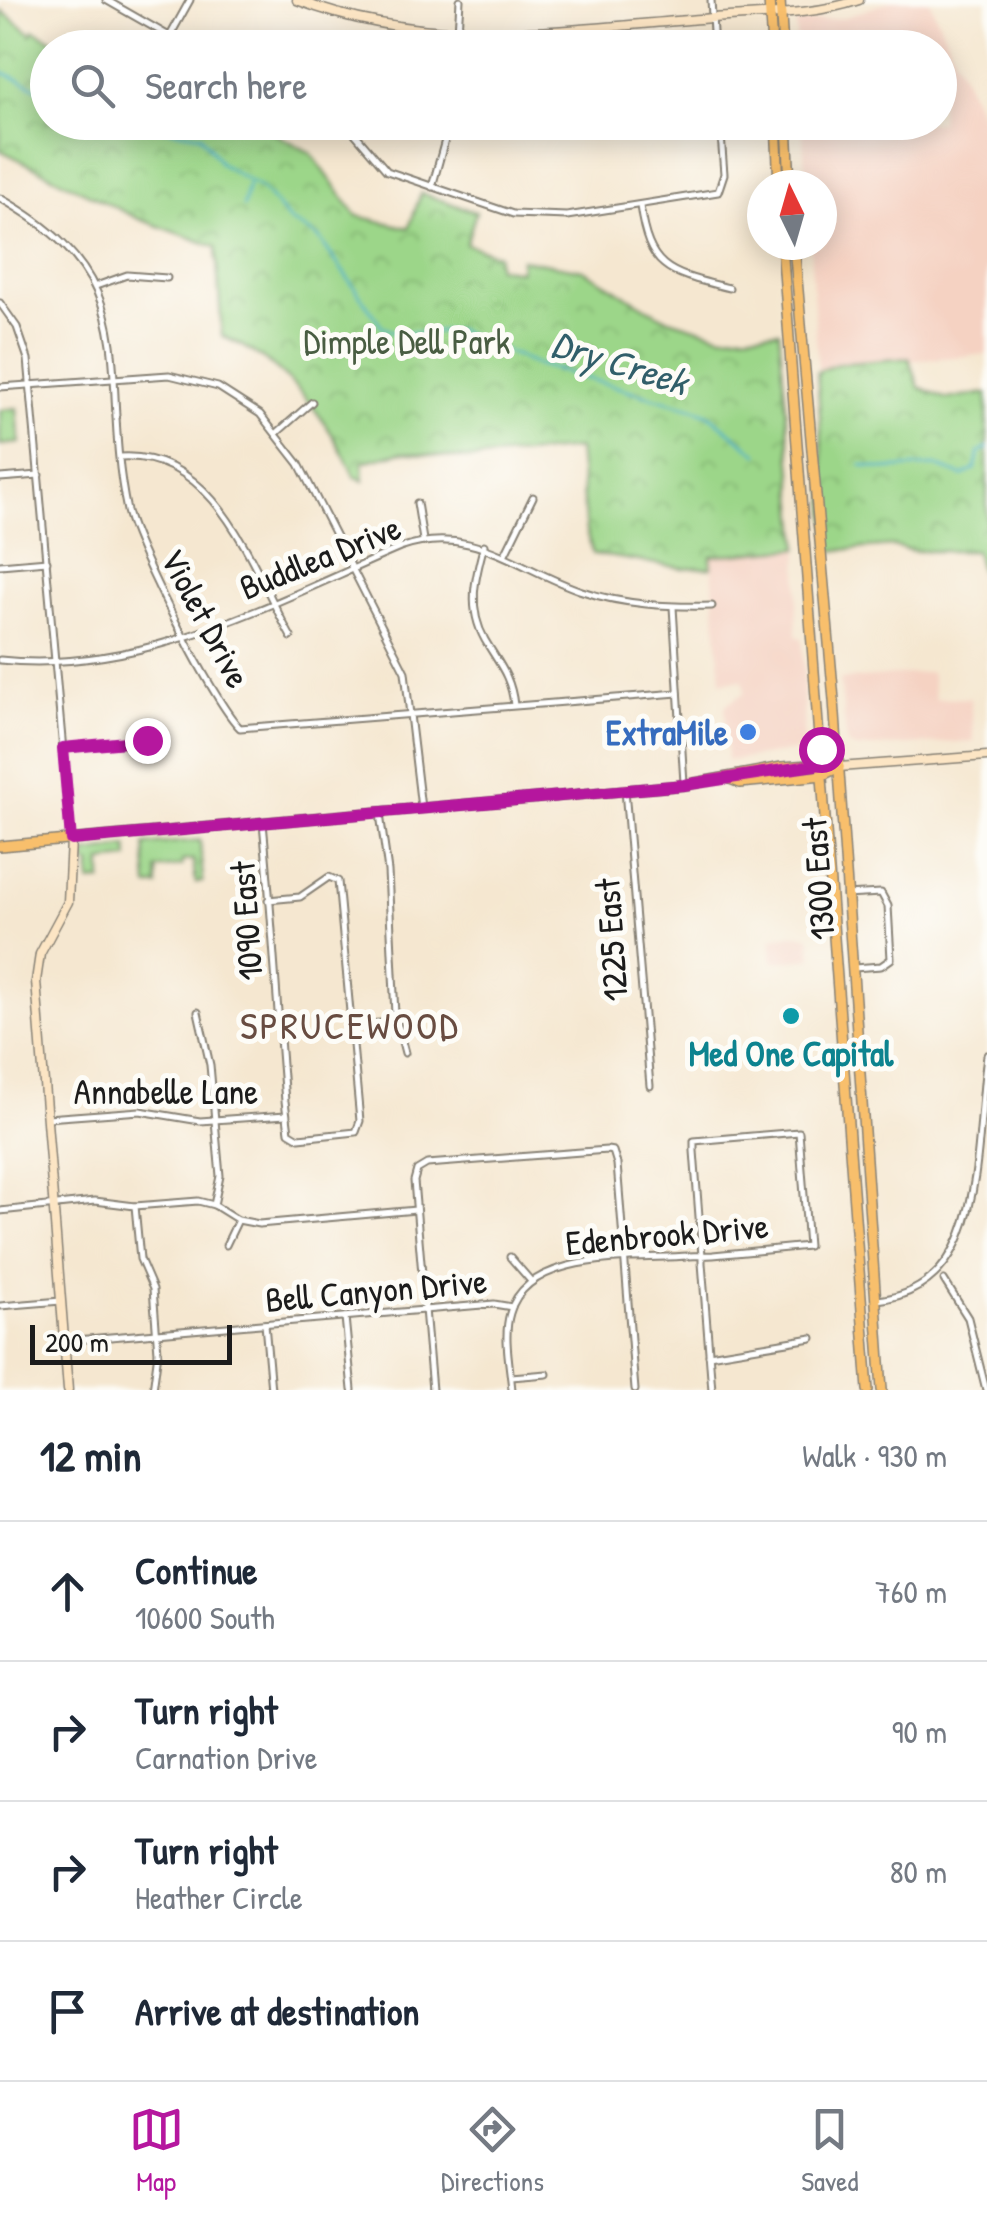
<!DOCTYPE html>
<html lang="en">
<head>
<meta charset="utf-8">
<style>
  :root { --surface:#fff; --page:#f6f6f7; --text:#1f2937; --muted:#747a83; --line:#e0e1e3; --accent:#b5179e }
  body { margin:0; font-family:"Patrick Hand",sans-serif; background:var(--page); color:var(--text) }
  .compass { position:absolute; left:747px; top:170px; width:90px; height:90px; border-radius:50%; background:var(--surface); box-shadow:0 5px 25px #0003; rotate:355deg }
  .scale { position:absolute; left:30px; bottom:25px; width:202px; box-sizing:border-box; padding-left:10px; border:5px solid #1c1c1c; border-top:0; font-size:28px; line-height:35px; white-space:nowrap; color:#1c1c1c; -webkit-text-stroke:8px #fdfcf7; paint-order:stroke }
  .stop { position:absolute; width:30px; height:30px; margin:-22px; border:8px solid #b5179e; border-radius:50%; background:#fff }
  .stop.end { background:#b5179e; border-color:#fff; box-shadow:0 2px 10px #0008 }
  .list { margin:0; padding:0; list-style:none }
  h2 { display:flex; justify-content:space-between; align-items:center; height:130px; margin:0; padding:0 40px; font-size:42px }
  h2 small { font-size:32px; font-weight:400; color:var(--muted) }
  .list li { display:grid; grid-template-columns:65px 1fr auto; gap:30px; align-items:center; box-sizing:border-box; height:140px; padding:0 40px; border-top:2px solid var(--line) }
  .list b { display:block; font-size:38px; white-space:nowrap }
  .list p { margin:0; font-size:32px; white-space:nowrap; color:var(--muted) }
  .list em { font-size:32px; font-style:normal; color:var(--muted) }
  .icon { flex:none; width:55px; height:55px; fill:none; stroke:currentColor; stroke-width:2; stroke-linecap:round; stroke-linejoin:round }
  .map { position:relative; flex:none; width:987px; height:1390px; overflow:hidden }
  .search { position:absolute; background:var(--surface); box-shadow:0 5px 25px #0003; left:30px; right:30px; top:30px; height:110px; display:flex; align-items:center; gap:25px; box-sizing:border-box; padding:0 35px; border-radius:55px; color:var(--muted); font-size:38px }
  .sheet { height:690px; background:var(--surface) }
  nav { display:flex; justify-content:space-around; align-items:center; box-sizing:border-box; height:140px; border-top:2px solid var(--line); background:var(--surface); font-size:28px; color:var(--muted) }
  nav a { display:grid; justify-items:center; gap:5px }
  nav .on { color:var(--accent) }
  .map>svg:first-child { display:block }
  .built { fill:#f5d2c2 }
  .grass { fill:url(#grass-tufts); stroke:#5c7952; stroke-width:2.5 }
  .park { fill:url(#park-crowns); stroke:#5c7952; stroke-width:2.5 }
  .pitch { fill:#9cd689; stroke:#5c7952; stroke-width:2.5 }
  .lines { fill:none; stroke-linecap:round; stroke-linejoin:round }
  .stream { stroke:#4bb1ca; stroke-width:2.5 }
  .street-casing { stroke:#888276; stroke-width:9 }
  .secondary-casing { stroke:#888276; stroke-width:11 }
  .primary-casing { stroke:#888276; stroke-width:12 }
  .street { stroke:#fff; stroke-width:5 }
  .secondary { stroke:#fce5c4; stroke-width:8 }
  .primary { stroke:#f8bf6c; stroke-width:9 }
  .route { stroke:#b5179e; stroke-width:12 }
  .shop-dot { fill:#3f7fe0; stroke:#fdfcf7; stroke-width:4 }
  .culture-dot { fill:#0f9aa8; stroke:#fdfcf7; stroke-width:4 }
  .labels { text-anchor:middle; dominant-baseline:central; stroke-width:10; stroke-linejoin:round; paint-order:stroke }
  .park-label { font-size:35px; fill:#495d42; stroke:#fdfcf7 }
  .street-label { font-size:35px; fill:#1c1c1c; stroke:#fdfcf7 }
  .shop-label { font-size:35px; font-weight:bold; fill:#366cbe; stroke:#fdfcf7; text-anchor:end }
  .culture-label { font-size:35px; font-weight:bold; fill:#0d838f; stroke:#fdfcf7 }
  .water-label { font-size:38px; font-style:italic; fill:#315f6a; stroke:#fdfcf7 }
  .neighbourhood-label { font-size:38px; letter-spacing:2.5px; fill:#684c41; stroke:#fdfcf7 }
</style>
</head>
<body>
<div class="map">
<svg width="987" height="1390" viewBox="0 0 987 1390">
  <defs>
    <pattern id="grass-tufts" width="24" height="20" patternUnits="userSpaceOnUse" patternTransform="scale(2.5)"><rect width="24" height="20" fill="#9cd689"/><path d="M3 7l-1-3M5 7V3M7 7l1-3M15 17l-1-3M17 17v-4M19 17l1-3" fill="none" stroke="#86b776"/></pattern>
    <pattern id="park-crowns" width="20" height="18" patternUnits="userSpaceOnUse" patternTransform="scale(2.5)"><rect width="20" height="18" fill="#9cd689"/><path d="M2 6a3 3 0 1 1 6 0M12 15a3 3 0 1 1 6 0" fill="none" stroke="#86b776"/></pattern>
  </defs>
  <rect width="100%" height="100%" fill="#fdfcf7"/>
  <filter id="ink" filterUnits="userSpaceOnUse"><feTurbulence type="fractalNoise" baseFrequency=".01" numOctaves="2"/><feDisplacementMap in="SourceGraphic" scale="20" xChannelSelector="R" yChannelSelector="G"/><feConvolveMatrix kernelMatrix="1 2 1 2 8 2 1 2 1" color-interpolation-filters="sRGB"/></filter>
  <filter id="wash" filterUnits="userSpaceOnUse"><feTurbulence type="fractalNoise" baseFrequency=".0048" numOctaves="4" result="noise"/><feDisplacementMap in="SourceGraphic" scale="40" xChannelSelector="R" yChannelSelector="G"/><feGaussianBlur stdDeviation="2.25" result="paint"/><feColorMatrix in="noise" values="0 0 0 0 0 0 0 0 0 0 0 0 0 0 0 0 0 1.4 0 .05"/><feComposite in="paint" operator="in"/></filter>
  <g filter="url(#wash)">
    <rect width="100%" height="100%" fill="#f5e7d0"/>
    <g class="built">
      <polygon points="893,0 929,0 980,113 987,141 987,354 818,369 810,245 822,245 822,185 806,185 802,123 940,122 940,48 797,47 796,23 843,18"/>
      <polygon points="799,548 796,635 802,639 804,666 803,750 727,761 725,706 745,692 743,680 721,682 711,556"/>
      <polygon points="931,672 935,699 970,698 974,741 857,748 847,744 840,680"/>
      <polygon points="795,934 810,936 812,958 773,962 771,938"/>
    </g>
    <g class="grass">
      <polygon points="200,840 203,882 196,883 193,860 182,861 182,866 157,869 158,886 148,886 145,845"/>
      <polygon points="128,847 129,859 102,862 102,881 90,882 91,865 85,863 86,853"/>
    </g>
    <g class="park">
      <path d="M2,11L32,34L34,30L62,45L99,47L48,48V122L255,123L311,153L357,216L409,228L421,193L476,212L466,244L498,255L497,267L520,271L521,259L583,270L663,317L722,335L779,331L799,548L711,556V567L682,568L593,554L586,532L578,449L470,459L402,452L363,462L364,481L354,476C328,418 286,363 222,336L216,247L139,219L0,150Z"/>
      <polygon points="909,358 919,387 946,399 987,393 987,570 980,570 975,551 912,551 893,546 829,551 817,372 837,364"/>
    </g>
    <polygon class="pitch" points="17,408 20,443 0,445 0,410"/>
    <g class="lines">
      <g class="stream">
        <polyline points="0,71 48,93"/>
        <polyline points="127,122 201,135 221,164 261,188 290,221 319,238 382,326 392,332 419,333 458,330 535,364 692,408 708,414 758,454"/>
        <polyline points="243,207 248,184"/>
        <polyline points="861,465 883,469 936,466 963,476 975,469 979,453 987,448"/>
      </g>
    </g>
  </g>
  <g filter="url(#ink)">
    <g class="lines">
      <defs>
        <g id="street">
          <polyline points="106,0 190,48"/>
          <polyline points="711,0 714,48"/>
          <polyline points="170,36 190,0"/>
          <polyline points="457,48 460,0"/>
          <polyline points="345,122 387,171 513,214 567,216 718,192 724,174 720,122"/>
          <polyline points="472,122 535,129 584,122"/>
          <polyline points="432,187 450,122"/>
          <path d="M0,198C152,283 97,370 127,511C136,549 213,701 240,728L678,693"/>
          <path d="M640,206C649,271 670,273 729,288"/>
          <polyline points="96,286 127,275 167,278"/>
          <polyline points="0,303 17,327 28,359 71,840"/>
          <polyline points="0,387 169,375 218,387 260,414 299,464 405,672 421,808"/>
          <polyline points="278,432 312,402"/>
          <path d="M121,457C217,452 252,567 291,637"/>
          <polyline points="0,478 39,475"/>
          <polyline points="417,503 423,540"/>
          <path d="M484,545C475,578 467,608 485,640C499,664 511,676 514,705"/>
          <polyline points="505,554 533,497"/>
          <polyline points="0,565 47,561"/>
          <polyline points="673,607 684,783"/>
          <path d="M0,660C143,675 273,602 400,548C472,523 517,569 582,591C624,605 668,607 712,606"/>
          <polyline points="63,748 147,740"/>
          <polyline points="625,790 650,1086"/>
          <polyline points="380,814 388,871 395,1015 405,1053"/>
          <path d="M263,823C272,916 277,1008 285,1101L289,1132L299,1138L356,1132L360,1121L338,881L329,877L300,897L268,900"/>
          <polyline points="846,895 881,893 888,906 891,959 881,966 854,968"/>
          <polyline points="198,1012 210,1065 220,1176 214,1205"/>
          <polyline points="352,1025 381,1023"/>
          <polyline points="47,1118 140,1111 200,1121 286,1115"/>
          <polyline points="135,1206 140,1259 153,1289 158,1352 153,1390"/>
          <polyline points="0,1211 95,1201 135,1206 198,1201 214,1205 238,1220 259,1224 416,1210"/>
          <polyline points="226,1245 238,1220"/>
          <polyline points="510,1257 530,1280"/>
          <polyline points="944,1280 968,1318 986,1390"/>
          <path d="M877,1300C987,1288 974,1153 987,1055"/>
          <polyline points="0,1306 61,1301"/>
          <polyline points="345,1317 352,1390"/>
          <polyline points="265,1324 271,1390"/>
          <polyline points="64,1341 494,1304 512,1307"/>
          <polyline points="709,1355 812,1338"/>
          <polyline points="511,1377 547,1374"/>
          <polyline points="432,1390 414,1181 417,1170 427,1164 607,1150 613,1151 617,1164 635,1390"/>
          <path d="M512,1390C510,1366 503,1336 510,1313C527,1250 635,1260 688,1256L713,1255L808,1246L799,1132L694,1141V1151L702,1256V1263L712,1390"/>
        </g>
        <g id="secondary">
          <path d="M297,0C428,51 564,30 700,19C753,14 809,17 859,0"/>
          <polyline points="839,767 987,756"/>
          <polyline points="68,1390 36,981 40,954 68,902 71,840"/>
        </g>
        <g id="primary">
          <polyline points="769,0 772,48"/>
          <polyline points="780,0 783,48"/>
          <polyline points="776,122 779,185"/>
          <polyline points="787,122 790,185"/>
          <polyline points="782,245 868,1390"/>
          <polyline points="794,245 834,700 882,1390"/>
          <polyline points="730,779 740,783 823,775 839,767"/>
          <polyline points="0,846 684,785 782,767 822,764 839,767"/>
        </g>
      </defs>
      <use href="#street" class="street-casing"/>
      <use href="#secondary" class="secondary-casing"/>
      <use href="#primary" class="primary-casing"/>
      <use href="#street" class="street"/>
      <use href="#secondary" class="secondary"/>
      <use href="#primary" class="primary"/>
    </g>
  </g>
  <g class="lines" filter="url(#ink)">
    <polyline class="route" points="147,740 63,748 71,840 684,785 822,764 821,749"/>
  </g>
  <circle class="shop-dot" cx="748" cy="732" r="10"/>
  <circle class="culture-dot" cx="791" cy="1016" r="10"/>
  <g class="labels">
    <g class="park-label">
      <text x="407" y="341">Dimple Dell Park</text>
    </g>
    <g class="street-label">
      <text transform="translate(320 557) rotate(-22)">Buddlea Drive</text>
      <text transform="translate(206 618) rotate(62)">Violet Drive</text>
      <text transform="translate(818 879) rotate(-94)">1300 East</text>
      <text transform="translate(246 921) rotate(-94)">1090 East</text>
      <text transform="translate(611 940) rotate(-94)">1225 East</text>
      <text x="166" y="1091">Annabelle Lane</text>
      <text transform="translate(667 1234) rotate(-5)">Edenbrook Drive</text>
      <text transform="translate(376 1290) rotate(-5)">Bell Canyon Drive</text>
    </g>
    <g class="shop-label">
      <text x="728" y="732">ExtraMile</text>
    </g>
    <g class="culture-label">
      <text x="791" y="1053">Med One Capital</text>
    </g>
    <g class="water-label">
      <text transform="translate(620 362) rotate(17)">Dry Creek</text>
    </g>
    <g class="neighbourhood-label">
      <text x="350" y="1025">SPRUCEWOOD</text>
    </g>
  </g>
</svg>
<svg class="compass" viewBox="-18 -18 36 36"><path d="M0-13l5 13h-10z" fill="#e53935"/><path d="M0 13l5-13h-10z" fill="#747a83"/></svg>
<div class="scale">200 m</div>
<div class="stop" style="left:821px;top:749px"></div>
<div class="stop end" style="left:147px;top:740px"></div>
<div class="search"><svg class="icon" aria-label="search" viewBox="0 0 24 24"><circle cx="10" cy="10" r="6"/><path d="M15 15l6 6"/></svg>Search here</div>
</div>
<section class="sheet">
<h2>12 min<small>Walk · 930 m</small></h2>
<ul class="list">
<li><svg class="icon" aria-label="ahead" viewBox="0 0 24 24"><path d="M12 20V5M6 11l6-6 6 6"/></svg><div><b>Continue</b><p>10600 South</p></div><em>760 m</em></li>
<li><svg class="icon" aria-label="right" viewBox="0 0 24 24"><path d="M7 20v-9h11M14 6l5 5-5 5"/></svg><div><b>Turn right</b><p>Carnation Drive</p></div><em>90 m</em></li>
<li><svg class="icon" aria-label="right" viewBox="0 0 24 24"><path d="M7 20v-9h11M14 6l5 5-5 5"/></svg><div><b>Turn right</b><p>Heather Circle</p></div><em>80 m</em></li>
<li><svg class="icon" aria-label="arrive" viewBox="0 0 24 24"><path d="M6 21V4h12l-3 4 3 4H6"/></svg><div><b>Arrive at destination</b></div></li>
</ul>
</section>
<nav>
<a class="on"><svg class="icon" aria-label="map" viewBox="0 0 24 24"><path d="M3 6l6-2 6 2 6-2v14l-6 2-6-2-6 2zM9 4v14M15 6v14"/></svg>Map</a>
<a><svg class="icon" aria-label="directions" viewBox="0 0 24 24"><path d="M12 3l9 9-9 9-9-9zM9 14v-3h6M13 9l2 2-2 2"/></svg>Directions</a>
<a><svg class="icon" aria-label="saved" viewBox="0 0 24 24"><path d="M7 4h10v16l-5-4-5 4z"/></svg>Saved</a>
</nav>
</body>
</html>
